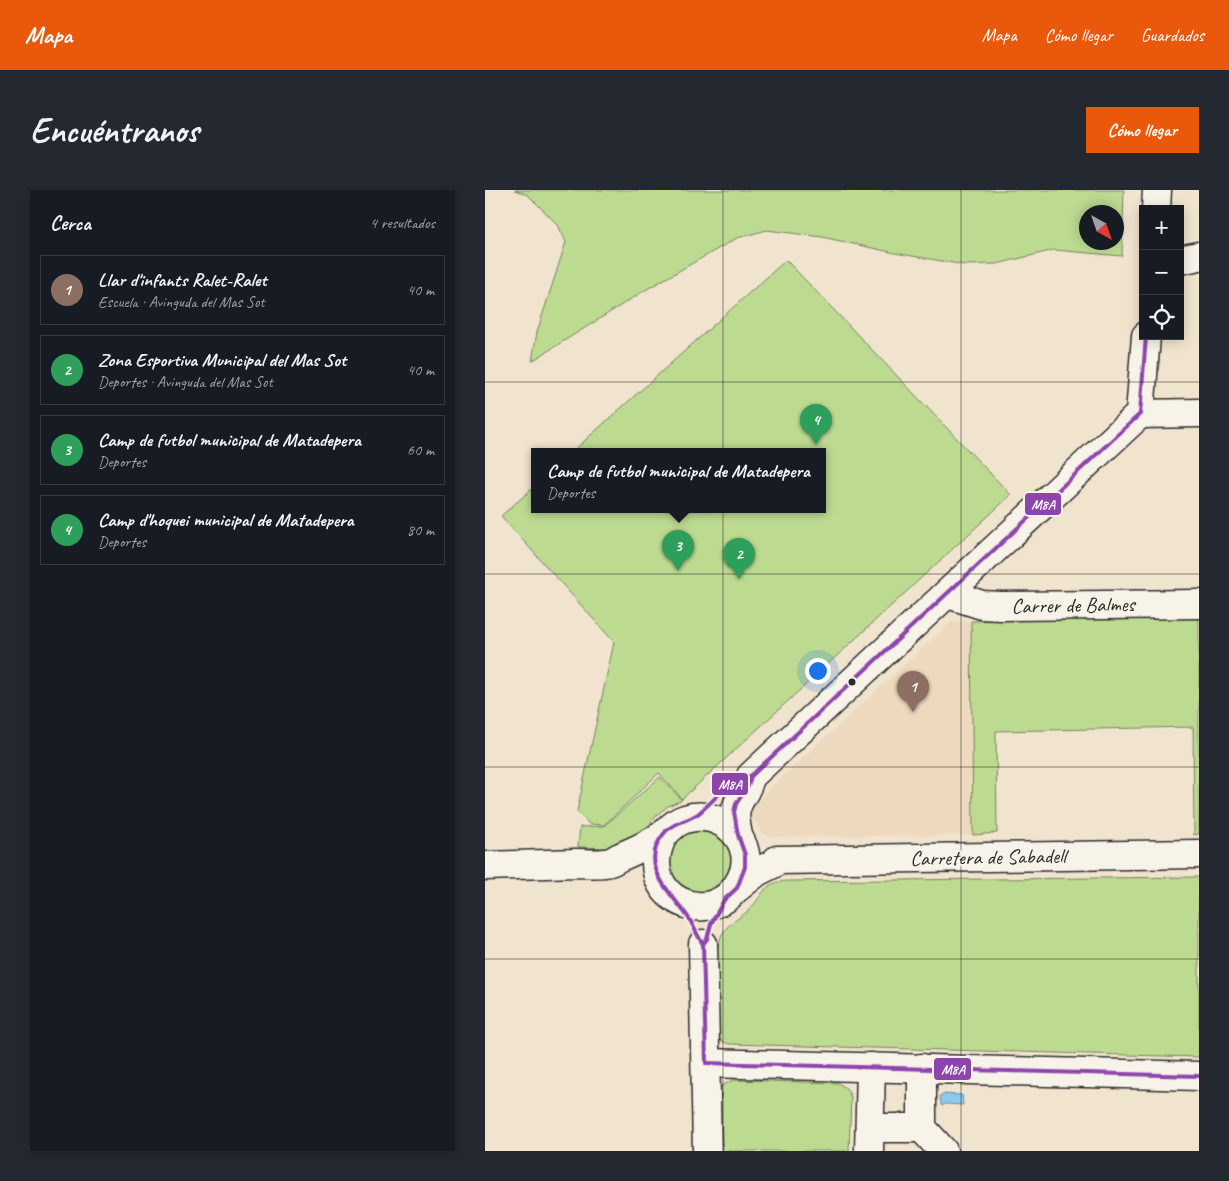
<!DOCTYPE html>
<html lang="es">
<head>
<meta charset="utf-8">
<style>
  :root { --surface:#171b24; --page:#242831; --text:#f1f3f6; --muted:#9ea1a6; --line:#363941; --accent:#ea580c }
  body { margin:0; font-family:Caveat,sans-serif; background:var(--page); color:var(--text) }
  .controls { position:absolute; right:15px; top:15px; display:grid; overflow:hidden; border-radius:0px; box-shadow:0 2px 12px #0003 }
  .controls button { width:45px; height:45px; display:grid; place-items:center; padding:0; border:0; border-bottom:1px solid var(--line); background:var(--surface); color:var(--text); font:25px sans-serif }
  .compass { position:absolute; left:594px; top:15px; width:45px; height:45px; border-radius:50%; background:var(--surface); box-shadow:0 2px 12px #0003; rotate:140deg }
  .you { position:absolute; left:332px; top:480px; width:18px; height:18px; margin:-12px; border:4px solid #fff; border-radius:50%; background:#1a73e8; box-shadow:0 0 0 8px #1a73e833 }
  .badge { display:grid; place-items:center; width:32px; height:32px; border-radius:50%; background:var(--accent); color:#fff; font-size:16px; font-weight:700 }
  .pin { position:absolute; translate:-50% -41px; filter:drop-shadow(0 1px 2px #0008) }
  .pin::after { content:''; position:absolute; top:26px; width:18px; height:15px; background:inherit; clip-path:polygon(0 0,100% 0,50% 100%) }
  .popup { position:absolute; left:46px; top:258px; width:295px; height:65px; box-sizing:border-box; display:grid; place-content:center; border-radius:0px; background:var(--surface); filter:drop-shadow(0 1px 4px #0005); font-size:16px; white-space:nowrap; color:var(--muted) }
  .popup b { font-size:19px; color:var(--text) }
  .popup::after { content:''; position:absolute; left:50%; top:100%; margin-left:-10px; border:10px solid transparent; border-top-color:var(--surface) }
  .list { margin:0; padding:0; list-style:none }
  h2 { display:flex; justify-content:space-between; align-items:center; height:65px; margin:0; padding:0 20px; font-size:21px }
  h2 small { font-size:16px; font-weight:400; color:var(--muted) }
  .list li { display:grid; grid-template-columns:32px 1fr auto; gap:15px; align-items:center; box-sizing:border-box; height:70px; margin:0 10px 10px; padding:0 10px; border:1px solid var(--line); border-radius:0px }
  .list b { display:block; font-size:19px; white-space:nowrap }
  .list p { margin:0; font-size:16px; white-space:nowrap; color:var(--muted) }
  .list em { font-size:16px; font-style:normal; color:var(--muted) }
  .icon { flex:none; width:28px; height:28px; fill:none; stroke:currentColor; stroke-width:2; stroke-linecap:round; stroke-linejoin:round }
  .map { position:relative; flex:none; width:714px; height:961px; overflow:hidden; border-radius:0px }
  header { display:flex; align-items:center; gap:30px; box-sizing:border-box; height:70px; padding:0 25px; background:var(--accent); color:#fff }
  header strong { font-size:24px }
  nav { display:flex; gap:28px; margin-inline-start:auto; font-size:18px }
  .intro { display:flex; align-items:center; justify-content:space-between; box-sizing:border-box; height:120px; padding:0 30px }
  h1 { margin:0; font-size:35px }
  .button { padding:12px 22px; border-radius:0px; background:var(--accent); color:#fff; font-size:18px; font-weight:700 }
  main { display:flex; gap:30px; padding:0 30px }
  aside { flex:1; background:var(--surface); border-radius:0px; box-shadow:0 2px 12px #0003 }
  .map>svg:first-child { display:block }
  .built { fill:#eddabe }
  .green { fill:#bdda91; stroke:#74825e; fill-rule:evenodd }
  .water { fill:#8bcbec; stroke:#658b9f }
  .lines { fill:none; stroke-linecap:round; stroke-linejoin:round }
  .minor-casing { stroke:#2b2b2b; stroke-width:31 }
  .minor { stroke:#f7f3e8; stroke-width:28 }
  .bus-1-casing { stroke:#f7f3e8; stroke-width:8 }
  .bus-1 { stroke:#8e44ad; stroke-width:4 }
  .grid { fill:none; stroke:#2b2b2b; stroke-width:1; stroke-opacity:0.55 }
  .bus-dot { fill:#2b2b2b; stroke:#f7f3e8; stroke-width:2 }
  .labels { text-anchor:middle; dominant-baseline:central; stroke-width:4.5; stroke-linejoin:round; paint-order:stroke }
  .street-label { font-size:21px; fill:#2b2b2b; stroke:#f7f3e8 }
  .line-badge { stroke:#f7f3e8; stroke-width:2 }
  .badge-label { font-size:14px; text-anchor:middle; font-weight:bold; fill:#fff }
</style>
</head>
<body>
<header>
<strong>Mapa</strong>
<nav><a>Mapa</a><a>Cómo llegar</a><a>Guardados</a></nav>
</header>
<div class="intro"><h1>Encuéntranos</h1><a class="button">Cómo llegar</a></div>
<main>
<aside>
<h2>Cerca<small>4 resultados</small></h2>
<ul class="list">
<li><span class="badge" style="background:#8d6e63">1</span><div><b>Llar d'infants Ralet-Ralet</b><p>Escuela · Avinguda del Mas Sot</p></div><em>40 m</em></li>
<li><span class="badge" style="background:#2e9e5b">2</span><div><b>Zona Esportiva Municipal del Mas Sot</b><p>Deportes · Avinguda del Mas Sot</p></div><em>40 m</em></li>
<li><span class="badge" style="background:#2e9e5b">3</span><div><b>Camp de futbol municipal de Matadepera</b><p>Deportes</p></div><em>60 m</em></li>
<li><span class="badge" style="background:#2e9e5b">4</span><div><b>Camp d'hoquei municipal de Matadepera</b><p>Deportes</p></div><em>80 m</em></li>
</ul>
</aside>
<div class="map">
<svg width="714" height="961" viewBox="0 0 714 961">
  <rect width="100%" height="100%" fill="#f1e4cf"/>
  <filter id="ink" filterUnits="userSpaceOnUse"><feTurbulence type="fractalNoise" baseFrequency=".02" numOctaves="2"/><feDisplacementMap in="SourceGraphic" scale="10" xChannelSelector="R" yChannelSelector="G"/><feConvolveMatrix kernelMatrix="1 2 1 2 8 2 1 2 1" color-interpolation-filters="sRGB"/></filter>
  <g filter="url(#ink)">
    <polygon class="built" points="467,431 486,431 488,645 287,647 277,643 266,625 267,616 269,613"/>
    <g class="green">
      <path d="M30,0H639L637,66L569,60L512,74L480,75L410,63L337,47L282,40L252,48L162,99L47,171L52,142L81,52L73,35L43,5ZM602,22H632V52H602Z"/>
      <polygon points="301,70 526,305 197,609 174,583 119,635 104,634 92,621 129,452 16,326 49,297 49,320 337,320 337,262 87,262"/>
      <polygon points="714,427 714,644 709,645 708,537 511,541 512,643 488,645 486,431"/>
      <polygon points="175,587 197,610 183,616 173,624 159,641 128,658 93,657 95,637 119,636"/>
      <circle cx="215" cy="671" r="31"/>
      <path d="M714,687V867L244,854L236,851L232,844C231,819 225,761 239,741C245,732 257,727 265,719C280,703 278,692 303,691Z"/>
      <polygon points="248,890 353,893 361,898 366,907 364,961 233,961 232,902 238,895"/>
    </g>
    <polygon class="water" points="457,904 477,905 478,915 460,914 457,916 456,914 455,906"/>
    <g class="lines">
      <defs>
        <g id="minor">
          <polyline points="671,19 672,0"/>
          <polyline points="695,70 714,66"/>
          <polyline points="655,224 714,223"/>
          <polyline points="463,404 497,415 516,416 714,414"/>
          <path d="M253,645C245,609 257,615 266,586L655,224L661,146"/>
          <path d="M0,676C30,675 61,674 91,673C102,673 115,675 125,672C129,671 132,668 135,667C150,660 165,655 179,644C186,638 190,632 200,629C236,617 274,653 256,689C229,745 145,707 179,644"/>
          <polyline points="252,698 272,682 288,674 292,670 714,664"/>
          <polyline points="218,754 222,961"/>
          <polyline points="221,873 714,886"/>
          <polyline points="437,878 437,938 458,961"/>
          <polyline points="385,938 437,938"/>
          <polyline points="384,961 386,877"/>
        </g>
      </defs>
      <use href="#minor" class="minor-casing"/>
      <use href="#minor" class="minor"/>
      <defs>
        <g id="bus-1">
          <path d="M218,754C212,746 209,736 203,727C185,701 151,674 181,641C191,631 204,631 214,623C227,612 238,599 251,589L258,586H266L655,224L661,146"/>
          <polyline points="218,754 222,749 226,734 239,710 252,698 260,677 260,665 253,645 249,622 251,614 263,596 266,586 282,571"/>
          <polyline points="218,754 221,873"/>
          <polyline points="221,873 714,886"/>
        </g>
      </defs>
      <use href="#bus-1" class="bus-1-casing"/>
      <use href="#bus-1" class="bus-1"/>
    </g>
  </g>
  <path class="grid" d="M238,0V961M476,0V961M0,192H714M0,384H714M0,577H714M0,769H714"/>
  <circle class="bus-dot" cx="367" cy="492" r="4.5"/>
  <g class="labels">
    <g class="street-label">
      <text transform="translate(588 415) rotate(-1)">Carrer de Balmes</text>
      <text transform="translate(503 667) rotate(-1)">Carretera de Sabadell</text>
    </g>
  </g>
  <g class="line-badge">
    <rect x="539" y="302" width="38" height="24" rx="5" fill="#8e44ad"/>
    <rect x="226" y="582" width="38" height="24" rx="5" fill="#8e44ad"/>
    <rect x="448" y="867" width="39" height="24" rx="5" fill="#8e44ad"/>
  </g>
  <g class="badge-label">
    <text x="558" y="319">M8A</text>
    <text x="245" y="599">M8A</text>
    <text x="468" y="884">M8A</text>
  </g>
</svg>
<div class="controls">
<button>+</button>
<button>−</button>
<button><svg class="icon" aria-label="locate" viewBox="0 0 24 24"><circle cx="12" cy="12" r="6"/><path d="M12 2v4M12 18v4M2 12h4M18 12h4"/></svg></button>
</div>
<svg class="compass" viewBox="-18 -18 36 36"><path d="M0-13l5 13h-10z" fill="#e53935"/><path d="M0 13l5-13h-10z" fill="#9ea1a6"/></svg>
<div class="you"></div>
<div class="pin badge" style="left:428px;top:522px;background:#8d6e63">1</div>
<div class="pin badge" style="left:254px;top:389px;background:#2e9e5b">2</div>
<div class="pin badge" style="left:193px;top:381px;background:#2e9e5b">3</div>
<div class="popup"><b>Camp de futbol municipal de Matadepera</b>Deportes</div>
<div class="pin badge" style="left:331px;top:255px;background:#2e9e5b">4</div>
</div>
</main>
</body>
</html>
